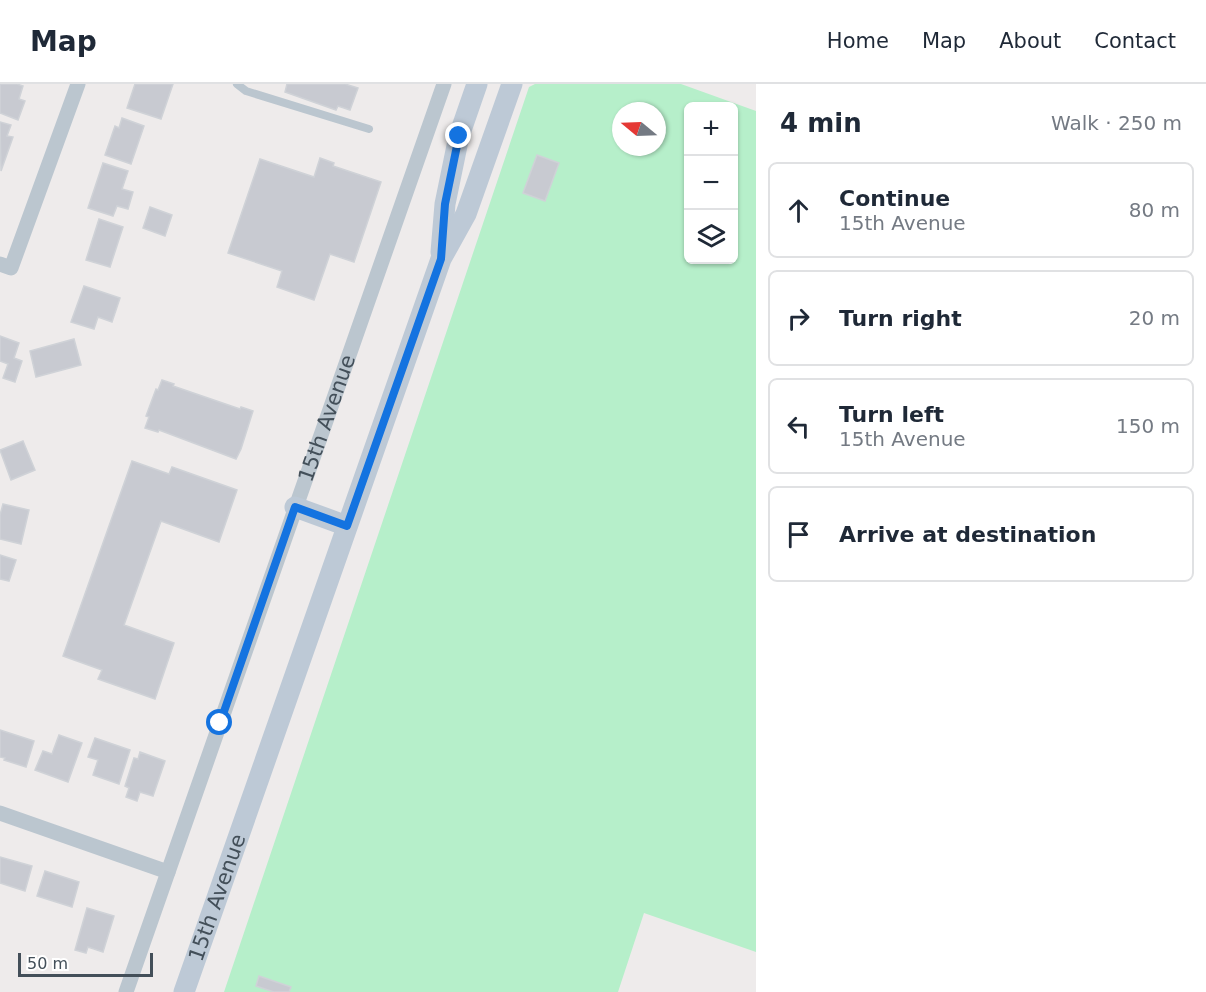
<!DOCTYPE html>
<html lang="en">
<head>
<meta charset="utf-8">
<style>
  :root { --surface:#fff; --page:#f6f6f7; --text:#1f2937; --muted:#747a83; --line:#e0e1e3 }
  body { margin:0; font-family:"DejaVu Sans",sans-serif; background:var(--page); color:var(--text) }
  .controls { position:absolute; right:18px; top:18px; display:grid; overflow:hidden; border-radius:9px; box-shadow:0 2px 4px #0004 }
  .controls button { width:54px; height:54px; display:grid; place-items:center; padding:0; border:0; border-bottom:2px solid var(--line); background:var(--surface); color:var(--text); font:30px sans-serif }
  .compass { position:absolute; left:612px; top:18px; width:54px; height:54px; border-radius:50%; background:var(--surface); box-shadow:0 2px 4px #0004; rotate:289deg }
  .scale { position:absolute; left:18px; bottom:15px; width:135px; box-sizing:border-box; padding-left:6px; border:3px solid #434f59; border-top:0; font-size:16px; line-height:21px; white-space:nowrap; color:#434f59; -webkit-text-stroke:4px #fff; paint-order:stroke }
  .stop { position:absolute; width:18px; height:18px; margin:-14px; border:4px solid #1473e0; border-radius:50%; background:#fff }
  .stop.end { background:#1473e0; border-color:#fff; box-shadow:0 2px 6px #0008 }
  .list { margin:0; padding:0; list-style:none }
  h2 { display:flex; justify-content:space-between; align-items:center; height:78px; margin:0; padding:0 24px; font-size:26px }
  h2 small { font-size:20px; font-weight:400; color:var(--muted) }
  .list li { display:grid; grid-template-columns:39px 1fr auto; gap:18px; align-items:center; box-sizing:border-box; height:96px; margin:0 12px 12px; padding:0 12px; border:2px solid var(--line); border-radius:9px }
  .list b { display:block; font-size:22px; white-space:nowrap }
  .list p { margin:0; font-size:20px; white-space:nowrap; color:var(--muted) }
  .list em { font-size:20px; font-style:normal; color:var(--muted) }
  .icon { flex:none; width:33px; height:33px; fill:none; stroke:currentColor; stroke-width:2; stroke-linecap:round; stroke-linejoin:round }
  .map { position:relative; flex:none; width:756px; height:908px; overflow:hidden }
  header { display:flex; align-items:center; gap:36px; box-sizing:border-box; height:84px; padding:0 30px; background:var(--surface); border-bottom:2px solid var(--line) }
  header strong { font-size:28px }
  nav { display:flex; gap:33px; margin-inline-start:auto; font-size:21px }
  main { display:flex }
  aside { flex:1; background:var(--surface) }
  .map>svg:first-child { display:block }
  .green { fill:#b6efca; fill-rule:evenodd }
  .building { fill:#c8cad1; stroke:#cfd2d7; stroke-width:1.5 }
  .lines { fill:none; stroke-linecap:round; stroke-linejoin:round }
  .lane { stroke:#bbc6cf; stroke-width:8 }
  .street { stroke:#bbc6cf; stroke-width:15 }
  .secondary { stroke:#bdc9d6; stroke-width:21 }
  .route { stroke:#1473e0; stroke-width:8 }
  .labels { text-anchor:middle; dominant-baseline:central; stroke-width:6; stroke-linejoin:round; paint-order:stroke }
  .street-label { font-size:21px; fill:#434f59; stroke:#fff }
</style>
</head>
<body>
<header>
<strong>Map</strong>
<nav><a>Home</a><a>Map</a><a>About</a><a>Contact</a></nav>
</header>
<main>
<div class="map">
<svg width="756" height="908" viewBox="0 0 756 908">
  <rect width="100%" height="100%" fill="#eeebeb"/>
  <path class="green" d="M535,0H681L756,27V868L644,829L618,908H224L529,3ZM688,22H734V176H688ZM621,27H657V63H621Z"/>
  <g class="building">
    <polygon points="0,0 17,0 23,2 19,15 25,17 18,36 0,29"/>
    <polygon points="135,0 173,0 161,35 127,24"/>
    <polygon points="287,0 345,0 358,4 350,26 338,22 336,26 285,8"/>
    <polygon points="122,34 144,42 131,80 105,71 115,42 119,44"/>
    <polygon points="0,38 11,41 7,52 13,53 1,87"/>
    <polygon points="537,71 559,79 545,117 523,109"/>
    <polygon points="320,74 334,79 333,82 381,98 354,178 330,170 314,216 277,203 282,187 228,169 260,75 314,93"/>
    <polygon points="103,79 128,87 122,105 133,108 128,125 117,122 113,132 88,124"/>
    <polygon points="150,123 172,131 165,152 143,144"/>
    <polygon points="99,135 123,143 110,183 86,176"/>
    <polygon points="84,202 120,214 112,238 98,233 94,245 71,238"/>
    <polygon points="0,252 19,259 14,274 22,277 15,298 3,294 8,280 0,277"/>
    <polygon points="74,255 81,281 36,293 30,267"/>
    <polygon points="162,296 174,300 173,302 240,325 241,323 253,327 241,365 236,375 159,346 158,348 145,344 149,333 146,332 156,305 158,306"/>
    <polygon points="23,357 35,386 11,396 0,366"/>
    <polygon points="132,377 169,390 172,383 237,406 219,458 161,437 124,541 174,559 155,615 98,595 102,586 63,572"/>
    <polygon points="3,420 29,426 21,460 0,455 0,431"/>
    <polygon points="0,471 16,476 9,497 0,495"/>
    <polygon points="0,646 34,657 26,683 4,676 5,674 0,673"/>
    <polygon points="59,651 82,659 68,698 35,686 43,667 52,670"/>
    <polygon points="95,654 130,666 119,700 93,691 98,676 88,673"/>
    <polygon points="140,668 165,677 153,712 140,708 137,717 126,713 129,704 125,702 134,674 138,675"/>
    <polygon points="0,773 32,782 25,807 0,799"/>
    <polygon points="45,787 79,798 72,823 37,812"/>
    <polygon points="87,824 114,832 103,868 88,863 86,869 75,866"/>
    <polygon points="259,892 291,903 289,908 274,908 256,902"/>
  </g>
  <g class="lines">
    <polyline class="lane" points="237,0 246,7 369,45"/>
    <g class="street">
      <polyline points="0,180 11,184 78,0"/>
      <polyline points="0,729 168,788"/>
      <path id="s1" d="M126,908L444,0"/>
    </g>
    <g class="secondary">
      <polyline points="441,168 445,120 459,52 477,0"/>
      <polyline points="295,423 347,442"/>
      <path id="s2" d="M184,908L441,175L466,130L512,0"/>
    </g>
  </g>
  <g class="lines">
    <polyline class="route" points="220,639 295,423 347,442 441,175 445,120 459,52"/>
  </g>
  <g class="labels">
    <g class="street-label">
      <text stroke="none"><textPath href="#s1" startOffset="608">15th Avenue</textPath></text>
      <text stroke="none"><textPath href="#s2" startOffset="100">15th Avenue</textPath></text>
    </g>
  </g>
</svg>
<div class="controls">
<button>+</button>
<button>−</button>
<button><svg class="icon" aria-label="layers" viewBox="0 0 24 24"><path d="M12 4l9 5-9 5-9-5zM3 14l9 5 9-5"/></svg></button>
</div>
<svg class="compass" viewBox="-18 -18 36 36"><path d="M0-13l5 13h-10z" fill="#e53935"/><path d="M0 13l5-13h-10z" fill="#747a83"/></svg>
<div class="scale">50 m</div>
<div class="stop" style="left:220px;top:639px"></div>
<div class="stop end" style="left:459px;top:52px"></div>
</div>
<aside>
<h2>4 min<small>Walk · 250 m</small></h2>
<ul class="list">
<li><svg class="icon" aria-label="ahead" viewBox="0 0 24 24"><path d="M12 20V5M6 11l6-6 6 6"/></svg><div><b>Continue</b><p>15th Avenue</p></div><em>80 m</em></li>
<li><svg class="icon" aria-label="right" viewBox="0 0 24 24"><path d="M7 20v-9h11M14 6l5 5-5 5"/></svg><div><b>Turn right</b></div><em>20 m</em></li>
<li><svg class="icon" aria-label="left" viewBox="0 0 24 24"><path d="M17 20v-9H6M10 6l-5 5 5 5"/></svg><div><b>Turn left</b><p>15th Avenue</p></div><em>150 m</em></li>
<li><svg class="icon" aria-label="arrive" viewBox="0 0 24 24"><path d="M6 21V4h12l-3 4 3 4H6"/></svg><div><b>Arrive at destination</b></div></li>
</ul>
</aside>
</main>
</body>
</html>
